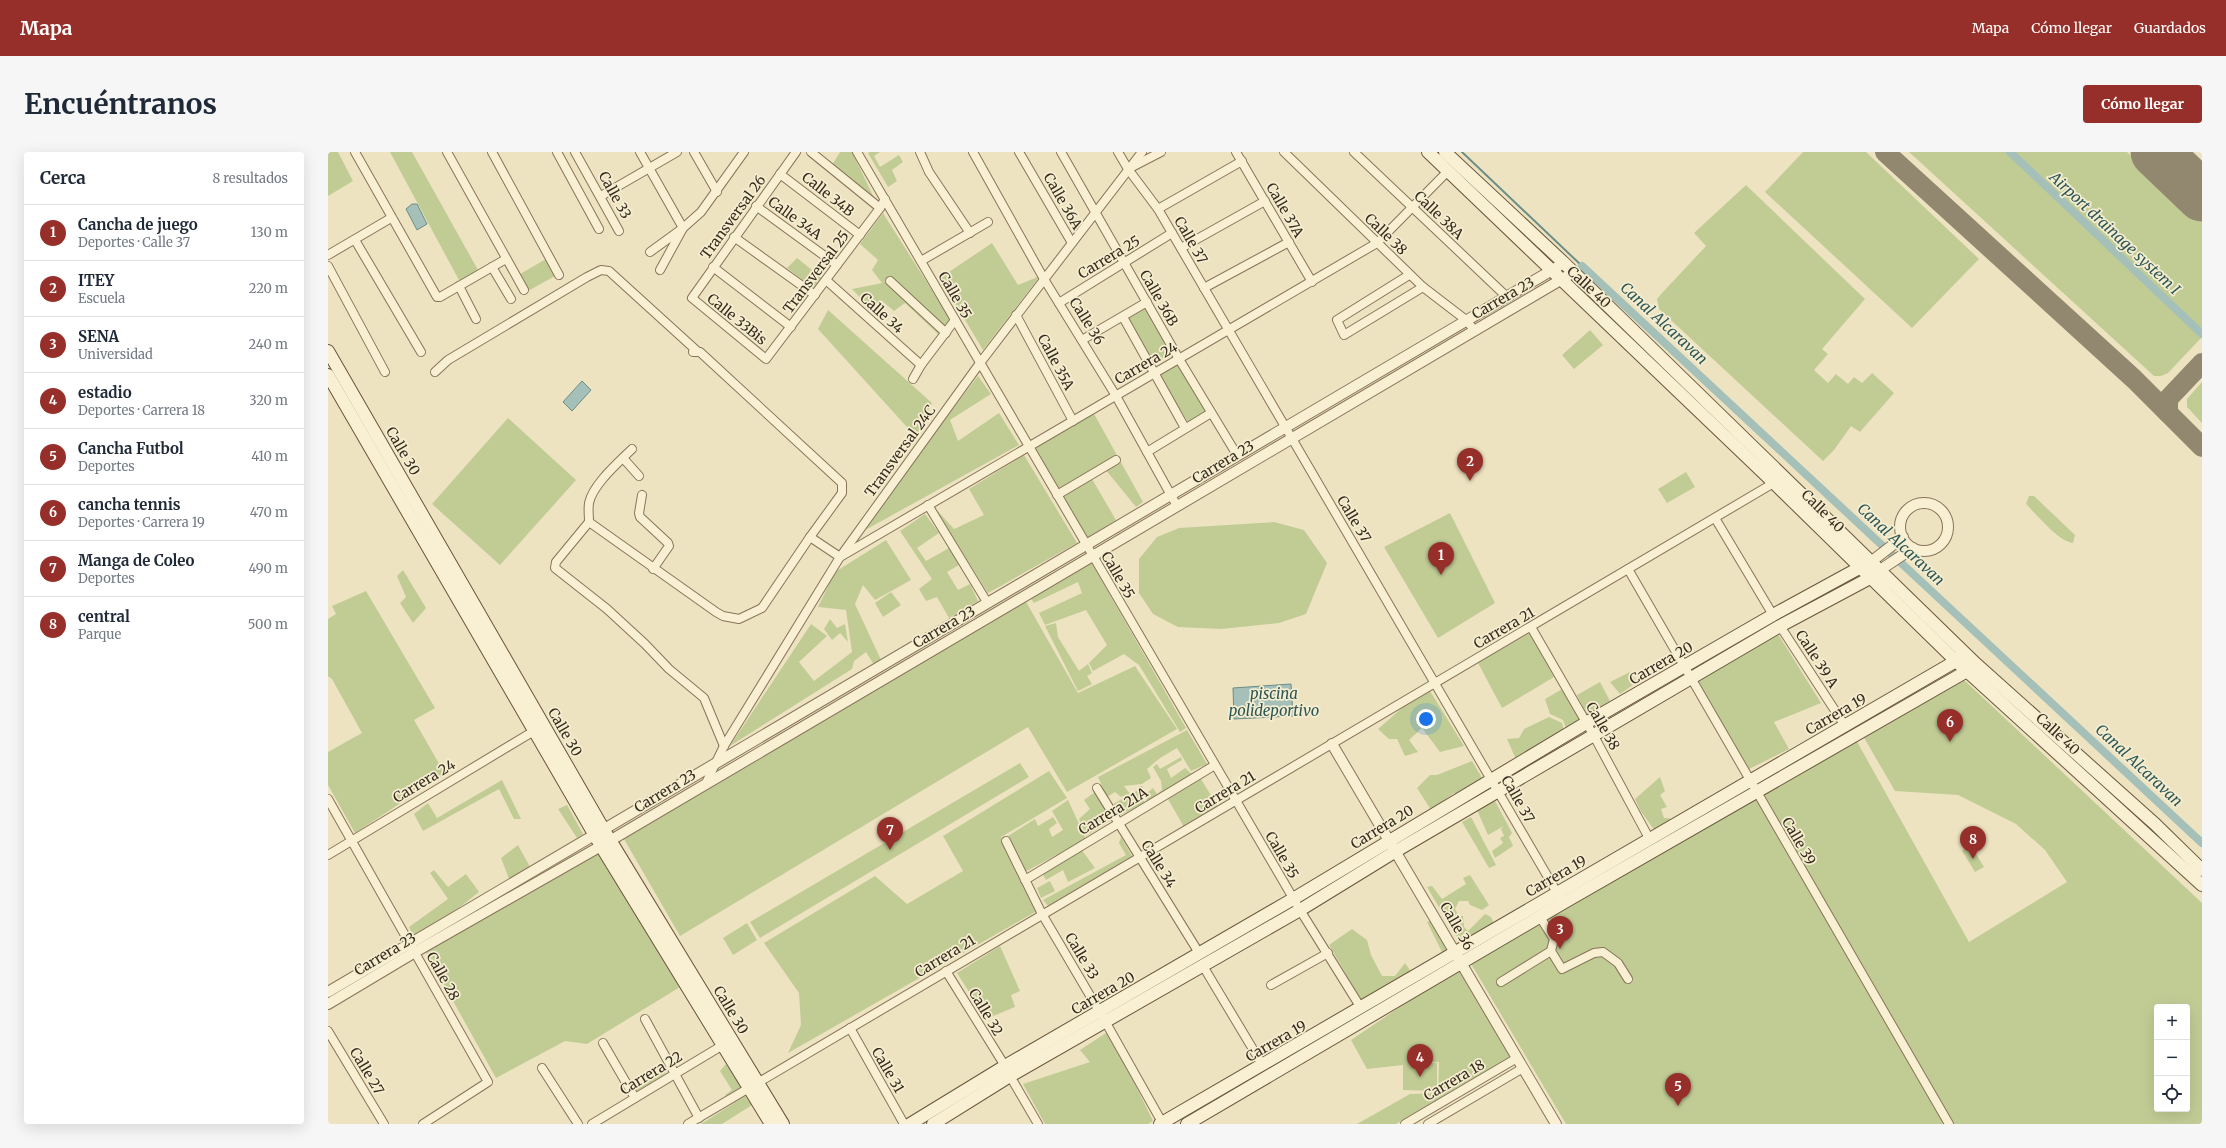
<!DOCTYPE html>
<html lang="es">
<head>
<meta charset="utf-8">
<style>
  :root { --surface:#fff; --page:#f6f6f7; --text:#1f2937; --muted:#747a83; --line:#e0e1e3; --accent:#962f29 }
  body { margin:0; font-family:Merriweather,serif; background:var(--page); color:var(--text) }
  .controls { position:absolute; right:12px; bottom:12px; display:grid; overflow:hidden; border-radius:4px; box-shadow:0 4px 16px #0002 }
  .controls button { width:36px; height:36px; display:grid; place-items:center; padding:0; border:0; border-bottom:1px solid var(--line); background:var(--surface); color:var(--text); font:20px sans-serif }
  .you { position:absolute; left:1098px; top:567px; width:14px; height:14px; margin:-10px; border:3px solid #fff; border-radius:50%; background:#1a73e8; box-shadow:0 0 0 6px #1a73e833 }
  .badge { display:grid; place-items:center; width:26px; height:26px; border-radius:50%; background:var(--accent); color:#fff; font-size:13px; font-weight:700 }
  .pin { position:absolute; translate:-50% -33px; filter:drop-shadow(0 1px 2px #0008) }
  .pin::after { content:''; position:absolute; top:21px; width:14px; height:12px; background:inherit; clip-path:polygon(0 0,100% 0,50% 100%) }
  .list { margin:0; padding:0; list-style:none }
  h2 { display:flex; justify-content:space-between; align-items:center; height:52px; margin:0; padding:0 16px; font-size:17px }
  h2 small { font-size:13px; font-weight:400; color:var(--muted) }
  .list li { display:grid; grid-template-columns:26px 1fr auto; gap:12px; align-items:center; box-sizing:border-box; height:56px; padding:0 16px; border-top:1px solid var(--line) }
  .list b { display:block; font-size:15px; white-space:nowrap }
  .list p { margin:0; font-size:13px; white-space:nowrap; color:var(--muted) }
  .list em { font-size:13px; font-style:normal; color:var(--muted) }
  .icon { flex:none; width:22px; height:22px; fill:none; stroke:currentColor; stroke-width:2; stroke-linecap:round; stroke-linejoin:round }
  .map { position:relative; flex:none; width:1874px; height:972px; overflow:hidden; border-radius:4px }
  header { display:flex; align-items:center; gap:24px; box-sizing:border-box; height:56px; padding:0 20px; background:var(--accent); color:#fff }
  header strong { font-size:19px }
  nav { display:flex; gap:22px; margin-inline-start:auto; font-size:14px }
  .intro { display:flex; align-items:center; justify-content:space-between; box-sizing:border-box; height:96px; padding:0 24px }
  h1 { margin:0; font-size:28px }
  .button { padding:10px 18px; border-radius:4px; background:var(--accent); color:#fff; font-size:14px; font-weight:700 }
  main { display:flex; gap:24px; padding:0 24px }
  aside { flex:1; background:var(--surface); border-radius:4px; box-shadow:0 4px 16px #0002 }
  .map>svg:first-child { display:block }
  .green { fill:#c1cc95; fill-rule:evenodd }
  .water { fill:#a4c0b9; stroke:#6b8e87 }
  .lines { fill:none; stroke-linecap:round; stroke-linejoin:round }
  .stream { stroke:#6b8e87; stroke-width:2 }
  .canal { stroke:#a4c0b9; stroke-width:8 }
  .taxiway { stroke:#92876f; stroke-width:20 }
  .runway { stroke:#92876f; stroke-width:51 }
  .minor-casing { stroke:#877459; stroke-width:10 }
  .tertiary-casing { stroke:#877459; stroke-width:12 }
  .secondary-casing { stroke:#69553c; stroke-width:14 }
  .minor { stroke:#f9f0d4; stroke-width:8 }
  .tertiary { stroke:#f9f0d4; stroke-width:10 }
  .secondary { stroke:#f9f0d4; stroke-width:12 }
  .labels { text-anchor:middle; dominant-baseline:central; stroke-width:3.5; stroke-linejoin:round; paint-order:stroke }
  .street-label { font-size:14px; fill:#372b1d; stroke:#f5edd0 }
  .water-label { font-size:15px; font-style:italic; fill:#2c5656; stroke:#f5edd0 }
</style>
</head>
<body>
<header>
<strong>Mapa</strong>
<nav><a>Mapa</a><a>Cómo llegar</a><a>Guardados</a></nav>
</header>
<div class="intro"><h1>Encuéntranos</h1><a class="button">Cómo llegar</a></div>
<main>
<aside>
<h2>Cerca<small>8 resultados</small></h2>
<ul class="list">
<li><span class="badge">1</span><div><b>Cancha de juego</b><p>Deportes · Calle 37</p></div><em>130 m</em></li>
<li><span class="badge">2</span><div><b>ITEY</b><p>Escuela</p></div><em>220 m</em></li>
<li><span class="badge">3</span><div><b>SENA</b><p>Universidad</p></div><em>240 m</em></li>
<li><span class="badge">4</span><div><b>estadio</b><p>Deportes · Carrera 18</p></div><em>320 m</em></li>
<li><span class="badge">5</span><div><b>Cancha Futbol</b><p>Deportes</p></div><em>410 m</em></li>
<li><span class="badge">6</span><div><b>cancha tennis</b><p>Deportes · Carrera 19</p></div><em>470 m</em></li>
<li><span class="badge">7</span><div><b>Manga de Coleo</b><p>Deportes</p></div><em>490 m</em></li>
<li><span class="badge">8</span><div><b>central</b><p>Parque</p></div><em>500 m</em></li>
</ul>
</aside>
<div class="map">
<svg width="1874" height="972" viewBox="0 0 1874 972">
  <rect width="100%" height="100%" fill="#eee3c1"/>
  <g class="green">
    <polygon points="0,0 10,0 25,29 0,44"/>
    <polygon points="62,0 84,0 150,118 132,130"/>
    <polygon points="512,0 524,0 549,52 504,13"/>
    <polygon points="542,0 552,0 546,4 552,15 571,3 575,10 564,18 569,29 560,35 540,1"/>
    <polygon points="1475,0 1538,0 1651,107 1584,176 1437,40"/>
    <polygon points="1581,0 1799,0 1874,69 1874,185 1840,221 1833,224 1826,224"/>
    <polygon points="1418,33 1537,147 1494,197 1500,202 1486,218 1500,231 1508,222 1520,232 1526,225 1534,231 1544,221 1566,241 1532,280 1523,274 1506,298 1495,309 1331,157 1329,147 1334,141 1378,94 1366,81"/>
    <polygon points="555,61 622,167 610,182 577,151 566,159 553,148 543,157 524,137 554,131 544,118 550,108 532,92"/>
    <polygon points="664,91 690,133 712,124 655,198 612,126"/>
    <polygon points="469,106 495,127 485,136 459,116"/>
    <polygon points="218,107 227,124 200,139 192,122"/>
    <polygon points="818,152 846,201 826,212 798,163"/>
    <polygon points="500,158 604,251 588,285 490,177"/>
    <polygon points="1262,178 1275,193 1246,217 1234,203"/>
    <polygon points="851,211 880,257 860,270 831,223"/>
    <polygon points="650,224 663,242 622,268 630,289 671,261 691,293 530,382"/>
    <polygon points="1874,230 1874,271 1859,255 1859,247"/>
    <polygon points="765,260 815,350 808,355 777,317 764,327 788,368 759,386 706,295"/>
    <polygon points="180,266 248,328 172,413 104,352"/>
    <polygon points="696,303 749,391 660,441 607,356 626,377 656,363 641,337"/>
    <polygon points="1358,320 1367,335 1339,351 1330,337"/>
    <path d="M1701,344H1706L1747,383L1745,391C1730,389 1709,363 1698,352Z"/>
    <polygon points="1122,361 1167,451 1110,486 1056,395"/>
    <polygon points="597,362 611,381 589,396 598,409 621,396 631,413 619,420 630,438 642,432 650,449 621,466 609,445 598,449 591,437 604,427 572,379"/>
    <polygon points="946,370 976,378 999,411 978,462 951,471 893,477 850,475 825,462 811,441 811,407 829,385 851,376"/>
    <polygon points="558,388 583,428 547,448 535,433 527,452 553,508 546,513 538,500 526,509 524,517 402,594 483,472 499,484 471,510 486,529 524,500 518,458 490,455 507,420"/>
    <polygon points="763,410 858,576 852,580 811,513 796,502 765,519 761,511 779,493 758,458 717,473 711,461 754,441 750,430 706,451 702,445"/>
    <polygon points="75,418 98,456 85,471 72,451 78,445 69,424"/>
    <polygon points="38,439 107,556 86,568 117,622 27,681 0,633 0,600 34,581 4,527 0,524 0,467 8,462 4,454"/>
    <polygon points="563,440 573,453 555,465 547,451"/>
    <polygon points="697,448 750,541 807,514 849,577 739,640 700,575 352,784 296,687"/>
    <polygon points="502,467 509,476 517,472 520,490 512,481 504,488 496,477"/>
    <polygon points="728,471 730,485 751,519 760,512 764,521 759,524 764,532 750,539 717,474"/>
    <polygon points="1202,481 1226,525 1174,556 1150,511"/>
    <polygon points="1450,482 1493,551 1446,570 1461,597 1421,617 1368,529"/>
    <polygon points="1302,520 1309,530 1292,542 1282,530"/>
    <path d="M1635,527L1874,751V972H1238L1142,810L1527,586L1641,790L1739,730L1717,698L1688,672L1630,643L1567,639L1535,584ZM1829,855H1859V957H1829Z"/>
    <polygon points="1272,530 1282,549 1259,563 1249,543"/>
    <polygon points="1236,536 1254,571 1239,579 1235,568 1222,562 1217,547"/>
    <polygon points="1102,539 1136,594 1112,600 1094,576 1081,588 1090,600 1077,604 1069,587 1061,587 1050,577 1074,556"/>
    <polygon points="1221,565 1234,571 1237,582 1190,612 1179,587 1191,586 1196,577"/>
    <polygon points="859,578 879,612 863,619 849,596 832,606 819,617 823,626 814,632 796,634 802,642 793,645 787,640 779,645 770,625"/>
    <polygon points="853,605 854,608 839,617 843,626 857,616 864,622 820,650 811,634 814,634 818,642 825,636 829,642 834,638 833,629 825,615 829,612 832,617"/>
    <polygon points="1144,609 1157,631 1135,645 1126,641 1103,658 1089,636 1102,623 1109,623"/>
    <polygon points="692,611 701,625 432,786 422,770"/>
    <polygon points="721,619 739,646 673,685 709,759 460,901 473,873 471,841 436,791 547,724 579,752 635,719 615,684"/>
    <polygon points="1332,625 1337,639 1332,643 1339,655 1333,657 1336,666 1341,666 1345,670 1327,679 1312,658 1307,647"/>
    <polygon points="873,627 890,655 856,675 840,647"/>
    <polygon points="174,628 193,667 186,667 171,637 95,679 86,662 100,651 109,666"/>
    <polygon points="810,638 817,651 791,664 785,652"/>
    <polygon points="767,640 783,668 758,684 751,667 762,657 756,648"/>
    <polygon points="740,648 758,687 695,721 677,686 707,667 710,674 725,665 729,671 721,677 724,685 735,678 724,659"/>
    <polygon points="1167,649 1184,681 1181,685 1185,694 1167,706 1164,699 1175,691 1172,686 1176,684 1173,677 1176,674 1160,683 1149,658"/>
    <polygon points="239,653 255,682 249,686 230,657"/>
    <polygon points="1143,665 1168,713 1161,716 1134,670"/>
    <polygon points="793,685 804,704 720,754 715,748 798,703 791,691"/>
    <polygon points="190,693 202,715 181,727 173,706"/>
    <polygon points="1638,696 1645,697 1656,715 1647,720 1634,699"/>
    <polygon points="753,697 767,716 740,730 735,718 718,728 714,721"/>
    <polygon points="270,701 352,835 259,892 237,889 168,926 97,799"/>
    <polygon points="106,718 120,735 138,722 151,740 123,762 86,785 81,775 120,747 102,721"/>
    <polygon points="1142,723 1161,753 1154,758 1142,753 1140,749 1131,749 1127,757 1131,764 1135,764 1136,775 1140,779 1157,762 1163,765 1166,772 1134,794 1099,735 1104,734 1114,747 1138,732 1135,726"/>
    <polygon points="722,729 727,739 713,746 709,736"/>
    <polygon points="1107,766 1124,797 1115,802 1099,770"/>
    <polygon points="419,771 429,788 405,803 395,786"/>
    <polygon points="1024,777 1039,788 1043,803 1054,824 1067,824 1077,811 1084,821 1035,851 1001,793"/>
    <polygon points="672,794 692,839 683,843 687,855 658,867 629,821"/>
    <polygon points="1133,814 1185,904 1068,972 1029,972 1082,942 1110,941 1111,910 1093,911 1109,911 1109,939 1075,938 1075,913 1039,917 1023,888"/>
    <polygon points="781,879 825,969 820,972 717,972 695,932 762,910 752,898"/>
    <polygon points="398,912 415,937 401,946 397,943 404,938 392,919"/>
    <polygon points="336,918 338,921 307,943 304,937"/>
    <polygon points="417,944 424,953 394,972 373,972"/>
  </g>
  <g class="water">
    <polygon points="84,52 89,52 99,72 89,78 78,57"/>
    <polygon points="254,229 263,238 244,259 235,250"/>
    <polygon points="963,532 965,564 906,567 905,536"/>
  </g>
  <g class="lines">
    <polyline class="stream" points="1134,0 1254,114"/>
    <g class="canal">
      <polyline points="1682,0 1874,182"/>
      <polyline points="1254,114 1874,691"/>
    </g>
    <g class="taxiway">
      <polyline points="1557,0 1806,227 1874,295"/>
      <polyline points="1840,261 1840,247 1874,211"/>
    </g>
    <polyline class="runway" points="1828,0 1874,44"/>
    <defs>
      <g id="minor">
        <polyline points="27,0 109,145 112,145 178,107"/>
        <polyline points="119,0 196,138"/>
        <polyline points="164,0 231,123"/>
        <polyline points="229,0 271,77"/>
        <polyline points="247,0 291,79"/>
        <polyline points="312,0 355,76 332,118"/>
        <polyline points="366,0 389,40"/>
        <polyline points="468,0 364,146 438,207 552,56 557,47"/>
        <polyline points="483,0 552,56"/>
        <polyline points="529,0 972,758 1033,856"/>
        <polyline points="592,0 601,20 642,81"/>
        <polyline points="645,0 716,127 788,244 849,354"/>
        <polyline points="691,0 744,91"/>
        <polyline points="733,0 851,207 909,303"/>
        <polyline points="790,0 800,17 830,57 1231,744"/>
        <polyline points="908,0 984,130"/>
        <polyline points="956,0 1095,135 1138,168 1147,179"/>
        <polyline points="1026,0 1179,145"/>
        <polyline points="802,16 833,0"/>
        <polyline points="452,22 532,83"/>
        <polyline points="273,44 349,0"/>
        <polyline points="428,54 509,113"/>
        <polyline points="830,57 914,9"/>
        <polyline points="406,85 487,143"/>
        <polyline points="27,88 93,200"/>
        <polyline points="853,96 937,49"/>
        <polyline points="322,100 355,76 373,60 416,0"/>
        <polyline points="0,103 63,66"/>
        <polyline points="593,109 660,70"/>
        <polyline points="0,114 57,220"/>
        <polyline points="164,115 183,147"/>
        <polyline points="385,115 463,175"/>
        <polyline points="1081,123 1009,168 1016,183 1095,135"/>
        <polyline points="498,128 593,213"/>
        <polyline points="562,129 618,181"/>
        <polyline points="131,134 148,167"/>
        <polyline points="876,136 961,90"/>
        <polyline points="731,151 844,81"/>
        <polyline points="688,163 745,269"/>
        <polyline points="795,165 857,276"/>
        <polyline points="754,188 819,150"/>
        <polyline points="365,200 372,200 514,331 514,341 482,385"/>
        <polyline points="107,220 120,208 259,125 273,118 281,119 369,199"/>
        <polyline points="585,227 593,213 627,168"/>
        <polyline points="819,300 883,261"/>
        <polyline points="295,306 311,324"/>
        <polyline points="314,343 311,361 312,365 340,391 341,394 325,417"/>
        <polyline points="729,343 788,308"/>
        <polyline points="600,353 659,450"/>
        <polyline points="1387,366 1445,463"/>
        <path d="M261,370C261,364 260,357 261,351C265,332 291,310 304,297"/>
        <polyline points="1300,417 1621,972"/>
        <polyline points="1452,474 1517,574"/>
        <polyline points="1203,475 1266,584 1322,688"/>
        <polyline points="396,594 376,546 341,517 317,492 279,457 227,416 228,410 261,370 388,460 395,464 411,467 434,456 482,385 512,405 1049,91 1120,19"/>
        <polyline points="378,631 396,594 512,405 652,211 814,0"/>
        <polyline points="769,636 871,801"/>
        <polyline points="0,647 160,930 95,972"/>
        <polyline points="678,689 714,762 777,869 835,972"/>
        <polyline points="0,703 206,579"/>
        <polyline points="697,728 887,613"/>
        <polyline points="1212,765 1226,787 1223,799 1234,817 1266,801 1275,800 1290,811 1300,827"/>
        <polyline points="875,814 935,914"/>
        <polyline points="618,819 677,914"/>
        <polyline points="1173,830 1223,799"/>
        <polyline points="943,833 1000,801"/>
        <polyline points="317,867 371,966"/>
        <polyline points="522,876 576,972"/>
        <polyline points="0,879 56,972"/>
        <polyline points="275,891 307,946"/>
        <polyline points="214,916 250,972"/>
        <polyline points="682,924 710,972"/>
        <polyline points="264,972 395,893"/>
        <polyline points="360,972 1449,329"/>
        <polyline points="1077,972 1189,906"/>
        <polyline points="1100,972 1195,916"/>
      </g>
      <g id="tertiary">
        <circle cx="1596" cy="375" r="24"/>
        <polyline points="1544,409 1575,385"/>
        <polyline points="1552,418 1585,396"/>
        <polyline points="1004,592 1228,972"/>
        <polyline points="0,840 1236,111"/>
        <polyline points="0,852 87,800 273,694 1246,120"/>
      </g>
      <g id="secondary">
        <polyline points="1100,0 1446,331 1628,509 1874,733"/>
        <polyline points="1117,0 1236,111 1647,511 1827,672 1874,718"/>
        <polyline points="0,199 276,678 455,972"/>
        <polyline points="0,223 273,694 443,972"/>
        <polyline points="582,972 677,914 965,747 1258,571 1445,463 1544,409"/>
        <polyline points="605,972 682,924 972,758 1068,699 1452,474 1542,426 1552,418"/>
        <polyline points="832,972 1628,509 1634,504"/>
        <polyline points="859,972 1235,751 1639,519 1643,514"/>
      </g>
    </defs>
    <use href="#minor" class="minor-casing"/>
    <use href="#tertiary" class="tertiary-casing"/>
    <use href="#secondary" class="secondary-casing"/>
    <use href="#minor" class="minor"/>
    <use href="#tertiary" class="tertiary"/>
    <use href="#secondary" class="secondary"/>
  </g>
  <g class="labels">
    <g class="street-label">
      <text transform="translate(500 42) rotate(38)">Calle 34B</text>
      <text transform="translate(287 43) rotate(61)">Calle 33</text>
      <text transform="translate(735 49) rotate(60)">Calle 36A</text>
      <text transform="translate(957 58) rotate(60)">Calle 37A</text>
      <text transform="translate(1111 63) rotate(44)">Calle 38A</text>
      <text transform="translate(405 65) rotate(-54)">Transversal 26</text>
      <text transform="translate(467 66) rotate(36)">Calle 34A</text>
      <text transform="translate(1058 82) rotate(44)">Calle 38</text>
      <text transform="translate(863 88) rotate(60)">Calle 37</text>
      <text transform="translate(781 105) rotate(-31)">Carrera 25</text>
      <text transform="translate(488 120) rotate(-53)">Transversal 25</text>
      <text transform="translate(1261 135) rotate(43)">Calle 40</text>
      <text transform="translate(627 143) rotate(60)">Calle 35</text>
      <text transform="translate(831 146) rotate(60)">Calle 36B</text>
      <text transform="translate(1175 146) rotate(-30)">Carrera 23</text>
      <text transform="translate(554 161) rotate(42)">Calle 34</text>
      <text transform="translate(409 167) rotate(39)">Calle 33Bis</text>
      <text transform="translate(759 169) rotate(58)">Calle 36</text>
      <text transform="translate(728 210) rotate(62)">Calle 35A</text>
      <text transform="translate(818 211) rotate(-30)">Carrera 24</text>
      <text transform="translate(75 299) rotate(60)">Calle 30</text>
      <text transform="translate(572 299) rotate(-54)">Transversal 24C</text>
      <text transform="translate(895 310) rotate(-31)">Carrera 23</text>
      <text transform="translate(1495 359) rotate(45)">Calle 40</text>
      <text transform="translate(1026 367) rotate(59)">Calle 37</text>
      <text transform="translate(790 423) rotate(60)">Calle 35</text>
      <text transform="translate(616 475) rotate(-30)">Carrera 23</text>
      <text transform="translate(1176 476) rotate(-30)">Carrera 21</text>
      <text transform="translate(1489 507) rotate(57)">Calle 39 A</text>
      <text transform="translate(1333 511) rotate(-30)">Carrera 20</text>
      <text transform="translate(1508 562) rotate(-30)">Carrera 19</text>
      <text transform="translate(1275 574) rotate(60)">Calle 38</text>
      <text transform="translate(237 580) rotate(60)">Calle 30</text>
      <text transform="translate(1730 582) rotate(43)">Calle 40</text>
      <text transform="translate(96 629) rotate(-31)">Carrera 24</text>
      <text transform="translate(337 639) rotate(-31)">Carrera 23</text>
      <text transform="translate(897 640) rotate(-31)">Carrera 21</text>
      <text transform="translate(1190 647) rotate(60)">Calle 37</text>
      <text transform="translate(785 659) rotate(-31)">Carrera 21A</text>
      <text transform="translate(1054 675) rotate(-31)">Carrera 20</text>
      <text transform="translate(1471 689) rotate(60)">Calle 39</text>
      <text transform="translate(954 703) rotate(60)">Calle 35</text>
      <text transform="translate(831 712) rotate(58)">Calle 34</text>
      <text transform="translate(1228 724) rotate(-30)">Carrera 19</text>
      <text transform="translate(1129 774) rotate(60)">Calle 36</text>
      <text transform="translate(57 802) rotate(-31)">Carrera 23</text>
      <text transform="translate(617 804) rotate(-31)">Carrera 21</text>
      <text transform="translate(754 804) rotate(59)">Calle 33</text>
      <text transform="translate(115 824) rotate(61)">Calle 28</text>
      <text transform="translate(775 841) rotate(-30)">Carrera 20</text>
      <text transform="translate(403 858) rotate(59)">Calle 30</text>
      <text transform="translate(658 860) rotate(59)">Calle 32</text>
      <text transform="translate(948 889) rotate(-30)">Carrera 19</text>
      <text transform="translate(560 918) rotate(60)">Calle 31</text>
      <text transform="translate(39 919) rotate(59)">Calle 27</text>
      <text transform="translate(323 921) rotate(-31)">Carrera 22</text>
      <text transform="translate(1126 928) rotate(-30)">Carrera 18</text>
    </g>
    <g class="water-label">
      <text transform="translate(1787 81) rotate(43)">Airport drainage system I</text>
      <text transform="translate(1336 171) rotate(43)">Canal Alcaravan</text>
      <text transform="translate(1573 392) rotate(43)">Canal Alcaravan</text>
      <text x="946" y="541">piscina<tspan x="946" dy="17">polideportivo</tspan></text>
      <text transform="translate(1811 613) rotate(43)">Canal Alcaravan</text>
    </g>
  </g>
</svg>
<div class="controls">
<button>+</button>
<button>−</button>
<button><svg class="icon" aria-label="locate" viewBox="0 0 24 24"><circle cx="12" cy="12" r="6"/><path d="M12 2v4M12 18v4M2 12h4M18 12h4"/></svg></button>
</div>
<div class="you"></div>
<div class="pin badge" style="left:1113px;top:423px">1</div>
<div class="pin badge" style="left:1142px;top:329px">2</div>
<div class="pin badge" style="left:1232px;top:797px">3</div>
<div class="pin badge" style="left:1092px;top:925px">4</div>
<div class="pin badge" style="left:1350px;top:954px">5</div>
<div class="pin badge" style="left:1622px;top:590px">6</div>
<div class="pin badge" style="left:562px;top:698px">7</div>
<div class="pin badge" style="left:1645px;top:707px">8</div>
</div>
</main>
</body>
</html>
